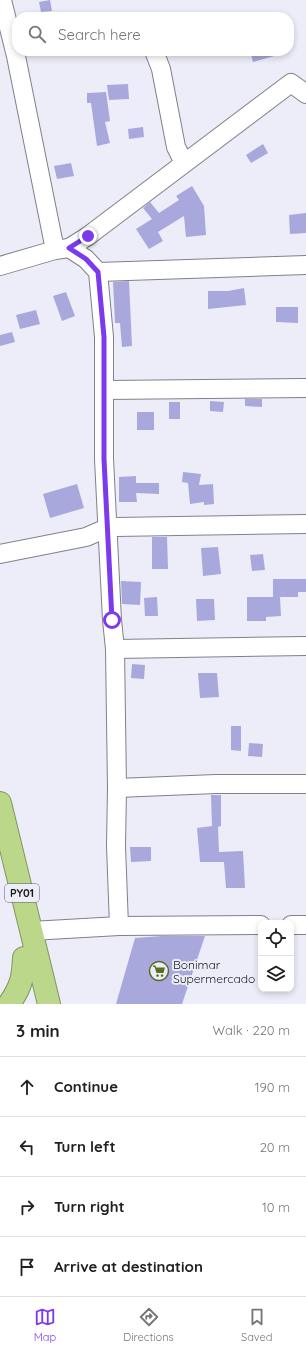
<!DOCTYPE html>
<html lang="en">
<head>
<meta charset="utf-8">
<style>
  :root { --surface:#fff; --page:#f6f6f6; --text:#202124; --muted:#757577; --line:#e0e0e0; --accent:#7c3aed }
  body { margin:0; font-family:Quicksand,sans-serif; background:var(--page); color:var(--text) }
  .controls { position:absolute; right:12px; bottom:12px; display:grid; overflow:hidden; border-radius:8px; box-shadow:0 2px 6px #0003 }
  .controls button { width:36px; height:36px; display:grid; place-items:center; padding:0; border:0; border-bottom:1px solid var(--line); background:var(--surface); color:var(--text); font:20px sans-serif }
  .stop { position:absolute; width:12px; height:12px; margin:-9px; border:3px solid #7c3aed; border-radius:50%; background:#fff }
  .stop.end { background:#7c3aed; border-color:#fff; box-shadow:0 1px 4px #0008 }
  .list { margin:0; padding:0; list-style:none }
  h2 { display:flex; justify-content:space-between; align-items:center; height:52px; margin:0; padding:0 16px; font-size:17px }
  h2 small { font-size:13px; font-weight:400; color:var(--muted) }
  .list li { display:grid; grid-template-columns:26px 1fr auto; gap:12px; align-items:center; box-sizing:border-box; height:60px; padding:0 16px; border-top:1px solid var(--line) }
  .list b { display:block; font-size:15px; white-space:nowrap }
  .list em { font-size:13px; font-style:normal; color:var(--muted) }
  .icon { flex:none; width:22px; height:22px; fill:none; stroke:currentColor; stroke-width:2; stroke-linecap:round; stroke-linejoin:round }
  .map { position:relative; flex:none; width:306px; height:1004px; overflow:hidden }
  .search { position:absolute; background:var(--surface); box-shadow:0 2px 6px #0003; left:12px; right:12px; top:12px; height:44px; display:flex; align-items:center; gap:10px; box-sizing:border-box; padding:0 14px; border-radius:16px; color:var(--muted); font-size:15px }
  .sheet { height:292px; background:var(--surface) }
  nav { display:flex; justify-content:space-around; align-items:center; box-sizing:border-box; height:56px; border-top:1px solid var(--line); background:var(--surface); font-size:11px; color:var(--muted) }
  nav a { display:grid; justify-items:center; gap:2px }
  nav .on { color:var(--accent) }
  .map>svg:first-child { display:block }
  .building { fill:#a8a8dd }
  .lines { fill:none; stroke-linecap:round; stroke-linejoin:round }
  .minor-casing { stroke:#80808a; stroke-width:20 }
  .highway-casing { stroke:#839564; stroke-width:24 }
  .minor { stroke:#fff; stroke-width:18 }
  .highway { stroke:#bbd789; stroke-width:22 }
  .route { stroke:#7c3aed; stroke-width:5 }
  .labels { text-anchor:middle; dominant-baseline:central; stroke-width:4; stroke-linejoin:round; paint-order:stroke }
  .shield { fill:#ecedf8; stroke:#59595f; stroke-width:1 }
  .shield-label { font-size:11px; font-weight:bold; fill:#1a1a1e }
  .poi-label { font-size:12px; fill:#1a1a1e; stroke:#ecedf8; text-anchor:start }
</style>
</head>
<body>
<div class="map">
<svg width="306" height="1004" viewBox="0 0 306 1004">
  <rect width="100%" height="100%" fill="#ecedf8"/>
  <g class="building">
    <polygon points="50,0 52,11 41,12 39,2"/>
    <polygon points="250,51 281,51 281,54 253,62"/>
    <polygon points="128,84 129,99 109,100 107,85"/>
    <polygon points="106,92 110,121 105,122 110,143 97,146 91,103 87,103 87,93"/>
    <polygon points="143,127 144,137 129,139 128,129"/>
    <polygon points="263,144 268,153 251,163 246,155"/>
    <polygon points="71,163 74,176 57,179 54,166"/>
    <polygon points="192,186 204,206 206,235 186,237 184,216 158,232 163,241 149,249 136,229 152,219 143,208 150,202 159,213 179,200 176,196"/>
    <polygon points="306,213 306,233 290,234 289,215"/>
    <polygon points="129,281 132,346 122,347 120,323 115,323 113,282"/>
    <polygon points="244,288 246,305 208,309 208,291 228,291"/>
    <polygon points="66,292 75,316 62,321 53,296"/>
    <polygon points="276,307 298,307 298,323 276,322"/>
    <polygon points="36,310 40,324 20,329 16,315"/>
    <polygon points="12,332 15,342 0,346 0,335"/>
    <polygon points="245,399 262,399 262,407 245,406"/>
    <polygon points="210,401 224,402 223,412 210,411"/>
    <rect x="169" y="402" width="11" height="17"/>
    <rect x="137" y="412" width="17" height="18"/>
    <polygon points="183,472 201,474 199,485 213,484 214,504 204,505 204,502 190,504 188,483 182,482"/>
    <polygon points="136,476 136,483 159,483 159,494 136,493 137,502 119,502 119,477"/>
    <polygon points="77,484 84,508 50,518 43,494"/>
    <polygon points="152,537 167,537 168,569 152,569"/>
    <polygon points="218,547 221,574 203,576 201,548"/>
    <polygon points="263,554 265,570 252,571 250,555"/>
    <polygon points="273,579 306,579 306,592 298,592 298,597 280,597 281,616 266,617 266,621 247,621 247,597 273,597"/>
    <polygon points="121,581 141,582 140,605 122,604"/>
    <polygon points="157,597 158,616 145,616 144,598"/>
    <polygon points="196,599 214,599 215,620 197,621"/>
    <polygon points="132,664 145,665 144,679 131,678"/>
    <polygon points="198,673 217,673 219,697 200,698"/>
    <polygon points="231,726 241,726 241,751 231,750"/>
    <polygon points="249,743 263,744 262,757 248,756"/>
    <polygon points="211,795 221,795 221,826 218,827 219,852 243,851 245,888 226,888 224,862 200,862 197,828 212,826"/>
    <polygon points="130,847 151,847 151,861 131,862"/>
    <polygon points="162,936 205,936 182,1004 116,1004 135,938"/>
  </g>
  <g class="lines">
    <defs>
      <g id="minor">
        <polyline points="2,0 16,56 55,250"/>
        <polyline points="154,51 161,69 176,147 184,163"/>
        <polyline points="69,248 88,236 291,83 306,94"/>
        <polyline points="0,266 55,250 69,248 86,259 98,272 104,337 104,459 112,620 115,649 117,788 116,846 119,926"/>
        <polyline points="98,272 306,265"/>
        <polyline points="105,390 306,388"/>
        <polyline points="0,554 86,537 107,528 115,527 306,524"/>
        <polyline points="115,649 306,646"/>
        <polyline points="117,788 216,784 306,784"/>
        <polyline points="291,925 306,925"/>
        <polyline points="31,931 119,926 261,925"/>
      </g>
      <g id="highway">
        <polyline points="0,803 49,1004"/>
        <path d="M9,1004C21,987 23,978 24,958"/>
      </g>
    </defs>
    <use href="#minor" class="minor-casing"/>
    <use href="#highway" class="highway-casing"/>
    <use href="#minor" class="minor"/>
    <use href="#highway" class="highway"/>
  </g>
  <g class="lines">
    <polyline class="route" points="88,236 69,248 86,259 98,272 104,337 104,459 112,620"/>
  </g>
  <defs>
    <symbol id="supermarket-ring" viewBox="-11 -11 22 22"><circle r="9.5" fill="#ecedf8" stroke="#586f20" stroke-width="1.5"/><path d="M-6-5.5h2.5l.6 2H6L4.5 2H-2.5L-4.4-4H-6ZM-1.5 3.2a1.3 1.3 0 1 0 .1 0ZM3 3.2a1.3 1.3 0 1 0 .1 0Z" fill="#586f20"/></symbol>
  </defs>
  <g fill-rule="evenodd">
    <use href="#supermarket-ring" x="148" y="960" width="22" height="22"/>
  </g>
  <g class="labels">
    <rect class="shield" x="5" y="884" width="34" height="18" rx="3"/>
    <g class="shield-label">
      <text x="22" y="893">PY01</text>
    </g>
    <g class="poi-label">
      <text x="173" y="964">Bonimar<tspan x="173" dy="14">Supermercado</tspan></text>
    </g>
  </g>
</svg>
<div class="controls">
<button><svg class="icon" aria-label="locate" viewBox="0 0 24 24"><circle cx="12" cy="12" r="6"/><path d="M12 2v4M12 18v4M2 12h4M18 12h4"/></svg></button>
<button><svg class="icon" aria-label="layers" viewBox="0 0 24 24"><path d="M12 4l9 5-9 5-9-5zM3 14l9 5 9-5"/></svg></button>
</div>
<div class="stop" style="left:112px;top:620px"></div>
<div class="stop end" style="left:88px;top:236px"></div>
<div class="search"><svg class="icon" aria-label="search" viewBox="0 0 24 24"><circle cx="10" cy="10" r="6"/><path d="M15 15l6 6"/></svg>Search here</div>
</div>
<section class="sheet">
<h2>3 min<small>Walk · 220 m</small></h2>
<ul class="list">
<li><svg class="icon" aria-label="ahead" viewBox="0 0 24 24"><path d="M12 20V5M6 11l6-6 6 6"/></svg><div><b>Continue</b></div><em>190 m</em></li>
<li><svg class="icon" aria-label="left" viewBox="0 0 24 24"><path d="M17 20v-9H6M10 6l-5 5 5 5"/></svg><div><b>Turn left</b></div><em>20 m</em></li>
<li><svg class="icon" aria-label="right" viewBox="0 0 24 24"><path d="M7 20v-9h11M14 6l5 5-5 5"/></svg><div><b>Turn right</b></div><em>10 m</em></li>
<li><svg class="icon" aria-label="arrive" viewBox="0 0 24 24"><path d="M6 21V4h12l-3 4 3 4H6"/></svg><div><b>Arrive at destination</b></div></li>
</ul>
</section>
<nav>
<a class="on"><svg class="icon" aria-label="map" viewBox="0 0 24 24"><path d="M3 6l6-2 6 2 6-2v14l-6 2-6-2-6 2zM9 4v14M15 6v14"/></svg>Map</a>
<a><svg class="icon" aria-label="directions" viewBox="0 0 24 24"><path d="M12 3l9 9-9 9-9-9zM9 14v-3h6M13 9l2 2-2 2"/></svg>Directions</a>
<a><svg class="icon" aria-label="saved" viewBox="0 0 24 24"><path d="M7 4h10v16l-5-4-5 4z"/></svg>Saved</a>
</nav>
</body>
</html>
